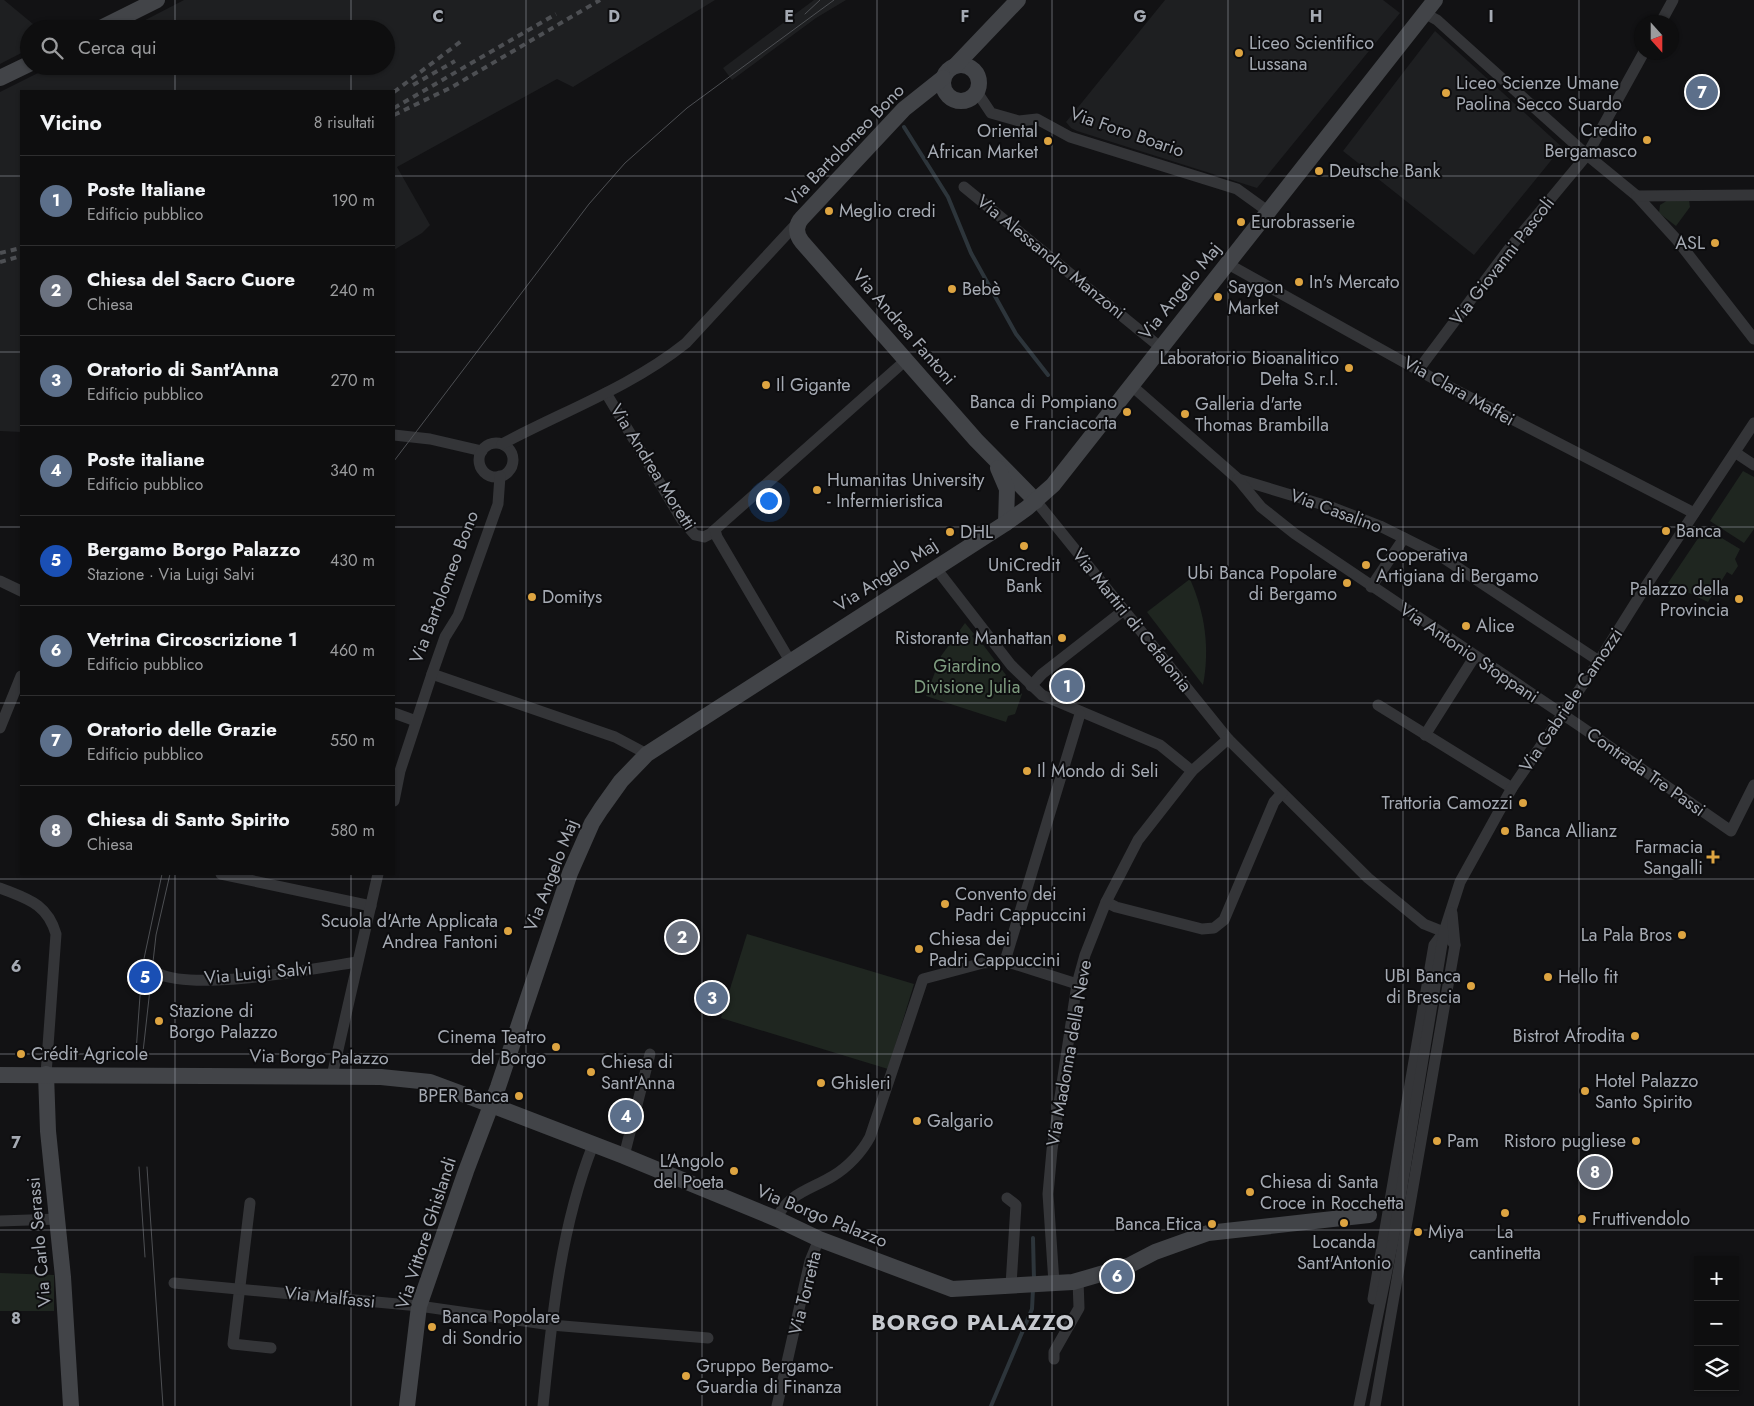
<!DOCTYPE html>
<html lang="it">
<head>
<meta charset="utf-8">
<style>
  :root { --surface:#0e0e0f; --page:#171718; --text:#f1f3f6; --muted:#9b9c9e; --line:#2e2e2f; --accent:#0f766e }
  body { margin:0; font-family:Jost,sans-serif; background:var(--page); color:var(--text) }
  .controls { position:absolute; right:15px; bottom:15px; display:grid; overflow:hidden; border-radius:0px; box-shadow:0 1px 4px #0004 }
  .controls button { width:45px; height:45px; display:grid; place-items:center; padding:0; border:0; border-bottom:1px solid var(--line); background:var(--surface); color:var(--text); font:25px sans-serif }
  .compass { position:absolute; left:1634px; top:15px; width:45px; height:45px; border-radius:50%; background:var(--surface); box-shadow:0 1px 4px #0004; rotate:159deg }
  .you { position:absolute; left:768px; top:500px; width:18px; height:18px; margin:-12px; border:4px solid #fff; border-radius:50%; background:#1a73e8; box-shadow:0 0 0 8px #1a73e833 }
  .badge { display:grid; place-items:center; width:32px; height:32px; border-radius:50%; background:var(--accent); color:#fff; font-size:16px; font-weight:700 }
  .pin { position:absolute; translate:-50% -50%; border:2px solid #fff; box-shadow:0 1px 5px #0006 }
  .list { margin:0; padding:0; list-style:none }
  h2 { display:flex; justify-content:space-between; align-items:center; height:65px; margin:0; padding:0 20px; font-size:21px }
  h2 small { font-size:16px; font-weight:400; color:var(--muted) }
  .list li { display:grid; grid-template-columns:32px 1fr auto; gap:15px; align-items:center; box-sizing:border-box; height:90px; padding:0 20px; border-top:1px solid var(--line) }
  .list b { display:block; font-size:19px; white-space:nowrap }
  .list p { margin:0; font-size:16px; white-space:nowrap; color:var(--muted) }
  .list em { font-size:16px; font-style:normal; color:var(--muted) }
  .icon { flex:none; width:28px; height:28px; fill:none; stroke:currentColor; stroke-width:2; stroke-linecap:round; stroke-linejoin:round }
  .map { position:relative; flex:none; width:1754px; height:1406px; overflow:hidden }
  .search { position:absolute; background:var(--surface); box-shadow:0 1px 4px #0004; left:20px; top:20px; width:375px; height:55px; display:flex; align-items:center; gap:12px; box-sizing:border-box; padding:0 18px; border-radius:28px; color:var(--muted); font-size:19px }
  .panel { position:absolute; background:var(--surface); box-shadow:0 1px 4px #0004; left:20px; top:90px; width:375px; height:785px; border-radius:0px }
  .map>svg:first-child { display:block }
  .built { fill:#1e1f21 }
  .green { fill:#1f2620 }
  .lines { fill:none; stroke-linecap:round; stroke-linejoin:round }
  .stream { stroke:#2d353b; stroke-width:4 }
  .street { stroke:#343538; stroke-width:11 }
  .secondary { stroke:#424448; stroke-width:16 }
  .tram { stroke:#4d4f53; stroke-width:1 }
  .rail { stroke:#4d4f53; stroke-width:4; stroke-dasharray:6 5; stroke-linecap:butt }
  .grid { fill:none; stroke:#a5aab3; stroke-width:1; stroke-opacity:0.55 }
  .poi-dot { fill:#dda441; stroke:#0d0d0f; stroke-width:2 }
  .labels { text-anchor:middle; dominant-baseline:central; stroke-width:4; stroke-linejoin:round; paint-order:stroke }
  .poi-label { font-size:18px; fill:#a5aab3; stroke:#0d0d0f; text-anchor:start }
  .street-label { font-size:18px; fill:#a5aab3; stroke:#0d0d0f }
  .park-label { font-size:18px; fill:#7e9c7f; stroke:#0d0d0f }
  .district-label { font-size:22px; font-weight:bold; letter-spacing:1px; fill:#c6c9cf; stroke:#0d0d0f }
  .grid-label { font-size:16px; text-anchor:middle; font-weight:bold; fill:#a5aab3; stroke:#0d0d0f; stroke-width:4; stroke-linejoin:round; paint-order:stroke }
</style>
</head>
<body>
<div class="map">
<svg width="1754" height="1406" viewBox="0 0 1754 1406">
  <rect width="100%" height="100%" fill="#121214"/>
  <g class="built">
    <polygon points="0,0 4,0 39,29 29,29 29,49 0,64"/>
    <polygon points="184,0 715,0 573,87 557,79 397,167 430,225 422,233 394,250 394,91 21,91 21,432 0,431 0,92 52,66 386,66 386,29 128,29"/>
    <polygon points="814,0 846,0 816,18 732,80 723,68"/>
    <polygon points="1165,0 1383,0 1400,13 1257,188 1077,131 1071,128 1066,122"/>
    <polygon points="1435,31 1562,147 1474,255 1343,151"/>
  </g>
  <g class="green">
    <polygon points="1668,200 1689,200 1690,207 1676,226 1659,213 1660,205"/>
    <polygon points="1743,471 1754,477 1754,529 1744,543 1710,521"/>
    <polygon points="1705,528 1740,549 1735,559 1738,566 1732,575 1727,572 1708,602 1668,583"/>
    <path d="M1190,579C1205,613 1210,648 1203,685L1147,612Z"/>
    <polygon points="965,623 974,634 972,636 975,640 978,638 1006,675 1004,677 1006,680 1009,679 1022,694 1015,714 1008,716 1006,722 926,696 941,656"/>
    <polygon points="747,934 914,984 888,1069 721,1018"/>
    <polygon points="0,1273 54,1275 54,1311 0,1311"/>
  </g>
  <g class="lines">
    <g class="stream">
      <polyline points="904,127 948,197 971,253 1016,334 1048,375"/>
      <polyline points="1033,1238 1034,1280"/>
      <polyline points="991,1406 1032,1309 1033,1289"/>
    </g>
    <g class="street">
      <polyline points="1424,13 1437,20 1587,155 1637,196 1677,240 1754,339"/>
      <polyline points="1661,22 1673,0"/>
      <polyline points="977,92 991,113 1019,121 1037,119 1070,137 1237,189 1269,212"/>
      <polyline points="964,187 1160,347"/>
      <polyline points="1637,196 1754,195"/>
      <polyline points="1228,264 1436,380 1694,513"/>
      <polyline points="1419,369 1508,250 1587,155 1644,52"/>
      <polyline points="1132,386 1238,479 1334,508 1380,526 1442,557 1599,661"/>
      <polyline points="606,393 682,520 695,535 704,537 710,534 906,360"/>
      <polyline points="394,435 430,439 482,451"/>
      <circle cx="496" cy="460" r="17"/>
      <path d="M502,444C564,411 631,387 686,343L798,222"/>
      <polyline points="1736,453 1754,465"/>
      <polyline points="1238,479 1261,507 1295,534 1580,726 1731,831 1754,785"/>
      <polyline points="1036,501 1228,739 1368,878 1424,924 1444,932 1455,945"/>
      <polyline points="715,530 717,537 790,661"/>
      <polyline points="935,567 1011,665 1042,695 1160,745 1192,771"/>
      <polyline points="0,581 21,591"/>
      <polyline points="1371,587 1404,538"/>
      <polyline points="432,674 615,737 647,754"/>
      <polyline points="1031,686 1042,674 1124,610"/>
      <polyline points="1378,705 1512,788"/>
      <polyline points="394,713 416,721"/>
      <polyline points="0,728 21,676"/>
      <polyline points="1425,735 1475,656"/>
      <polyline points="394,801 400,771 432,674 445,637 458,616 498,504 500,476"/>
      <polyline points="221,874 371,906"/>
      <path d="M0,888C27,899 47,903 56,934L46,1074"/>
      <polyline points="1106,902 1116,907 1202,929 1214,928 1224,920 1274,802 1282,793"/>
      <polyline points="1005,961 1080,714"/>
      <path d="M159,974C198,991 313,969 357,962"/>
      <polyline points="332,1076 378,874"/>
      <polyline points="624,1156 650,1054"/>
      <polyline points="1007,1198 1016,1205 1011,1285"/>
      <polyline points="250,1203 233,1344 271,1348"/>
      <path d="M777,1219C786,1194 812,1189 833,1176C848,1167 862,1152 870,1137L923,979L983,963L1005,961L1077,984"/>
      <polyline points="0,1221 58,1219"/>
      <polyline points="174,1283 419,1306 551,1325 708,1338"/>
      <polyline points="1054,1283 1048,1194 1052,1150 1077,984 1085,955 1106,902 1138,840 1192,771 1228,739"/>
      <polyline points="1373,1299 1434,945 1443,933"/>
      <polyline points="1054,1359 1054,1352 1079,1308 1078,1280"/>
      <path d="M543,1406C552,1317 560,1229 593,1145"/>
      <polyline points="777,1406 810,1261 819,1239"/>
      <polyline points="1359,1406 1393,1241 1444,932 1460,882 1512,788 1599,661 1646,586 1754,423"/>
      <polyline points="1375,1406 1455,945 1452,913"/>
    </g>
    <g class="secondary">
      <polyline points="99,29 157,0"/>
      <circle cx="961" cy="83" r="18"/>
      <polyline points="955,66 1018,0"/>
      <polyline points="0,78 29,64"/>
      <path d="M943,78L904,109L802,218C795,225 796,235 802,242L976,440L1036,501"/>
      <polyline points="998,468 1007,489 1006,523"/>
      <polyline points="46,1074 48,1131 63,1277 71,1406"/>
      <polyline points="0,1075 381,1077 430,1082 473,1098 624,1156 777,1219 819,1239 952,1289 1073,1282 1128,1266 1155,1252 1208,1233 1369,1215"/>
      <polyline points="407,1406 419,1306 466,1171 498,1087 570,873 592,823 601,809 621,781 647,754 1006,523 1027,508 1053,485 1435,0"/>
    </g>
    <g class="tram">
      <polyline points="805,14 820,0"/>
      <polyline points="394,461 589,204 625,163 687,108 834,0"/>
      <polyline points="136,1052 142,968 162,874"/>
      <polyline points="143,1052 156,935 170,874"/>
      <polyline points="139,1167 145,1257"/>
      <polyline points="147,1167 163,1406"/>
    </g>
    <g class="rail">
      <polyline points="413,85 455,61"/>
      <polyline points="394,92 464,39"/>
      <polyline points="394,108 556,14"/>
      <polyline points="394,115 452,87 600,0"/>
      <polyline points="0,253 21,248"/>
      <polyline points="0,262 21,256"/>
    </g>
  </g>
  <path class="grid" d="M175,0V29M351,0V29M526,0V1406M702,0V1406M877,0V1406M1052,0V1406M1228,0V1406M1403,0V1406M1579,0V1406M175,66V91M351,66V91M0,176H21M394,176H1754M0,352H21M394,352H1754M0,527H21M394,527H1754M0,703H21M394,703H1754M175,874V1406M351,874V1406M0,879H1754M0,1054H1754M0,1230H1754"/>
  <g class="poi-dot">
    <circle cx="1239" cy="53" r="5"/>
    <circle cx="1446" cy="93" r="5"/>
    <circle cx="1647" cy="140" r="5"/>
    <circle cx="1048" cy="141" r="5"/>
    <circle cx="1319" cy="171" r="5"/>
    <circle cx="829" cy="211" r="5"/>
    <circle cx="1241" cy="222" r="5"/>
    <circle cx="1715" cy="243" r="5"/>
    <circle cx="1299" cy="282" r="5"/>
    <circle cx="952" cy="289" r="5"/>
    <circle cx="1218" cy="297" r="5"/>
    <circle cx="1349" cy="368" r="5"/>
    <circle cx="766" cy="385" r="5"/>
    <circle cx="1127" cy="412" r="5"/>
    <circle cx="1185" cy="414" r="5"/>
    <circle cx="817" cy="490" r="5"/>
    <circle cx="1666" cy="531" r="5"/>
    <circle cx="950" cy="532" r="5"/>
    <circle cx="1024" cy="546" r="5"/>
    <circle cx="1366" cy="565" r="5"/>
    <circle cx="1347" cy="583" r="5"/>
    <circle cx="532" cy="597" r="5"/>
    <circle cx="1739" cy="599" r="5"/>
    <circle cx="1466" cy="626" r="5"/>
    <circle cx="1062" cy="638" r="5"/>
    <circle cx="1027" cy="771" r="5"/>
    <circle cx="1523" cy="803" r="5"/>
    <circle cx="1505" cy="831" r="5"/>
    <path d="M1710.5 849.5h5v5h5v5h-5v5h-5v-5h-5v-5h5z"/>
    <circle cx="945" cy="904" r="5"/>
    <circle cx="508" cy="931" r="5"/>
    <circle cx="1682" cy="935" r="5"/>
    <circle cx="919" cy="949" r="5"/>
    <circle cx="1548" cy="977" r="5"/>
    <circle cx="1471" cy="986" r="5"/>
    <circle cx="159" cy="1021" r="5"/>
    <circle cx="1635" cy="1036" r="5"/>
    <circle cx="556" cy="1047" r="5"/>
    <circle cx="21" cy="1054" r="5"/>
    <circle cx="591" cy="1072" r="5"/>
    <circle cx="821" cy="1083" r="5"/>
    <circle cx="1585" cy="1091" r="5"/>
    <circle cx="519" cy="1096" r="5"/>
    <circle cx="917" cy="1121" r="5"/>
    <circle cx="1437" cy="1141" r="5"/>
    <circle cx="1636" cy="1141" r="5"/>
    <circle cx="734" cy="1171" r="5"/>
    <circle cx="1250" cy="1192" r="5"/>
    <circle cx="1505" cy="1213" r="5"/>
    <circle cx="1582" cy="1219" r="5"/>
    <circle cx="1344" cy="1223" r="5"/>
    <circle cx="1212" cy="1224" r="5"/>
    <circle cx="1418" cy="1232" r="5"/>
    <circle cx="432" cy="1327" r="5"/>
    <circle cx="686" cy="1376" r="5"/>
  </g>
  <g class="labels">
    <g class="poi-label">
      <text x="1249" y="43">Liceo Scientifico<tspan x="1249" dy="21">Lussana</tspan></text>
      <text x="1456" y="83">Liceo Scienze Umane<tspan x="1456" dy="21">Paolina Secco Suardo</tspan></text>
      <text x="1637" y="130" text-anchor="end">Credito<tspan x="1637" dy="21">Bergamasco</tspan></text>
      <text x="1038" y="131" text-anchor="end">Oriental<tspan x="1038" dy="21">African Market</tspan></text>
      <text x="1329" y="171">Deutsche Bank</text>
      <text x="839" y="211">Meglio credi</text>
      <text x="1251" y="222">Eurobrasserie</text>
      <text x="1705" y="243" text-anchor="end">ASL</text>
      <text x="1309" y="282">In's Mercato</text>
      <text x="1228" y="287">Saygon<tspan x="1228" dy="21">Market</tspan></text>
      <text x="962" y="289">Bebè</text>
      <text x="1339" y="358" text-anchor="end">Laboratorio Bioanalitico<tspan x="1339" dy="21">Delta S.r.l.</tspan></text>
      <text x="776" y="385">Il Gigante</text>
      <text x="1117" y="402" text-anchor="end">Banca di Pompiano<tspan x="1117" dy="21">e Franciacorta</tspan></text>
      <text x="1195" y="404">Galleria d'arte<tspan x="1195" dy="21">Thomas Brambilla</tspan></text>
      <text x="827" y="480">Humanitas University<tspan x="827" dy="21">- Infermieristica</tspan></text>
      <text x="1676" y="531">Banca</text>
      <text x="960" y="532">DHL</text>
      <text x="1376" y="555">Cooperativa<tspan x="1376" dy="21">Artigiana di Bergamo</tspan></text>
      <text x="1024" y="565" text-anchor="middle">UniCredit<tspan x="1024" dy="21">Bank</tspan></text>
      <text x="1337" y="573" text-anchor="end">Ubi Banca Popolare<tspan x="1337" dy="21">di Bergamo</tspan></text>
      <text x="1729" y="589" text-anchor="end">Palazzo della<tspan x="1729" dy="21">Provincia</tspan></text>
      <text x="542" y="597">Domitys</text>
      <text x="1476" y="626">Alice</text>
      <text x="1052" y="638" text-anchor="end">Ristorante Manhattan</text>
      <text x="1037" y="771">Il Mondo di Seli</text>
      <text x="1513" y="803" text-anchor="end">Trattoria Camozzi</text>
      <text x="1515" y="831">Banca Allianz</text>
      <text x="1703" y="847" text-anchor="end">Farmacia<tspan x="1703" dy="21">Sangalli</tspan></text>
      <text x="955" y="894">Convento dei<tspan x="955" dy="21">Padri Cappuccini</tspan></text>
      <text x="498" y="921" text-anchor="end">Scuola d'Arte Applicata<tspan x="498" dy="21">Andrea Fantoni</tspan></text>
      <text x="1672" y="935" text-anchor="end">La Pala Bros</text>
      <text x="929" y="939">Chiesa dei<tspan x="929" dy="21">Padri Cappuccini</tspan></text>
      <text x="1461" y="976" text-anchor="end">UBI Banca<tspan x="1461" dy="21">di Brescia</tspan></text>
      <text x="1558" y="977">Hello fit</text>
      <text x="169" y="1011">Stazione di<tspan x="169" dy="21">Borgo Palazzo</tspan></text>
      <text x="1625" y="1036" text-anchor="end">Bistrot Afrodita</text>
      <text x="546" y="1037" text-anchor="end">Cinema Teatro<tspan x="546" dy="21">del Borgo</tspan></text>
      <text x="31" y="1054">Crédit Agricole</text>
      <text x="601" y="1062">Chiesa di<tspan x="601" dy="21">Sant'Anna</tspan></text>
      <text x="1595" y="1081">Hotel Palazzo<tspan x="1595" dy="21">Santo Spirito</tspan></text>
      <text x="831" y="1083">Ghisleri</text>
      <text x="509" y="1096" text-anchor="end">BPER Banca</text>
      <text x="927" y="1121">Galgario</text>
      <text x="1447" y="1141">Pam</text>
      <text x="1626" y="1141" text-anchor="end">Ristoro pugliese</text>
      <text x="724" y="1161" text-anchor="end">L'Angolo<tspan x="724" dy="21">del Poeta</tspan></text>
      <text x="1260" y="1182">Chiesa di Santa<tspan x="1260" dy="21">Croce in Rocchetta</tspan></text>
      <text x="1592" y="1219">Fruttivendolo</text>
      <text x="1202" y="1224" text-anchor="end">Banca Etica</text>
      <text x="1428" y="1232">Miya</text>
      <text x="1505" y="1232" text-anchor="middle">La<tspan x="1505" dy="21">cantinetta</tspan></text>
      <text x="1344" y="1242" text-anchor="middle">Locanda<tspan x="1344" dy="21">Sant'Antonio</tspan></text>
      <text x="442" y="1317">Banca Popolare<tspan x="442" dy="21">di Sondrio</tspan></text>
      <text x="696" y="1366">Gruppo Bergamo-<tspan x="696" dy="21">Guardia di Finanza</tspan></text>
    </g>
    <g class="street-label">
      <text transform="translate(1127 132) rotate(19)">Via Foro Boario</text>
      <text transform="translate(845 145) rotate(-46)">Via Bartolomeo Bono</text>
      <text transform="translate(1051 257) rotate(39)">Via Alessandro Manzoni</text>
      <text transform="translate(1502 261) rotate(-52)">Via Giovanni Pascoli</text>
      <text transform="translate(1180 291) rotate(-51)">Via Angelo Maj</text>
      <text transform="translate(904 327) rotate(49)">Via Andrea Fantoni</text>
      <text transform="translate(1459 391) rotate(29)">Via Clara Maffei</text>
      <text transform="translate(653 467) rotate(58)">Via Andrea Moretti</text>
      <text transform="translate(1336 511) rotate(20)">Via Casalino</text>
      <text transform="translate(886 575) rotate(-33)">Via Angelo Maj</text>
      <text transform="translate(444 587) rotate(-69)">Via Bartolomeo Bono</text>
      <text transform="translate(1132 620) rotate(51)">Via Martiri di Cefalonia</text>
      <text transform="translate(1469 653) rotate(34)">Via Antonio Stoppani</text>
      <text transform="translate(1571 700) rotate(-56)">Via Gabriele Camozzi</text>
      <text transform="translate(1646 772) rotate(35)">Contrada Tre Passi</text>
      <text transform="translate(551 875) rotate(-69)">Via Angelo Maj</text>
      <text transform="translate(258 973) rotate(-5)">Via Luigi Salvi</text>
      <text transform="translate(1069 1053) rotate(-80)">Via Madonna della Neve</text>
      <text transform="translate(319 1057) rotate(1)">Via Borgo Palazzo</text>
      <text transform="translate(822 1216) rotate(22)">Via Borgo Palazzo</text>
      <text transform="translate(426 1233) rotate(-72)">Via Vittore Ghislandi</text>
      <text transform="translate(39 1242) rotate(-95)">Via Carlo Serassi</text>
      <text transform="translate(805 1293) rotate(-76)">Via Torretta</text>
      <text transform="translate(330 1297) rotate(6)">Via Malfassi</text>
    </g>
    <g class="park-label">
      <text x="967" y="666">Giardino<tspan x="967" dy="21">Divisione Julia</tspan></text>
    </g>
    <g class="district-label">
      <text x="973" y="1322">BORGO PALAZZO</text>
    </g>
  </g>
  <g class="grid-label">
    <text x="438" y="22">C</text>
    <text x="614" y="22">D</text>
    <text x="789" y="22">E</text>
    <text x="965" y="22">F</text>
    <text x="1140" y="22">G</text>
    <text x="1316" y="22">H</text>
    <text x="1491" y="22">I</text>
    <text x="16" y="972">6</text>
    <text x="16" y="1148">7</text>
    <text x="16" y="1324">8</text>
  </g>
</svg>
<div class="controls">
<button>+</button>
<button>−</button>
<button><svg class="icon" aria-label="layers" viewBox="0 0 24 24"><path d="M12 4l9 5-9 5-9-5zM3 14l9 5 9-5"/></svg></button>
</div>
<svg class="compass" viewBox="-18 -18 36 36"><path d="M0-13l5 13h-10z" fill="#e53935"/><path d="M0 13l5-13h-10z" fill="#9b9c9e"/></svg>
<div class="you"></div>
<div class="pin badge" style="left:1067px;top:686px;background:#5c6f8a">1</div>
<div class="pin badge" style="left:682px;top:937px;background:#6b7280">2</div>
<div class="pin badge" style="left:712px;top:998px;background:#5c6f8a">3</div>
<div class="pin badge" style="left:626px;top:1116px;background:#5c6f8a">4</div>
<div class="pin badge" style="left:145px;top:977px;background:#1a4fb4">5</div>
<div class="pin badge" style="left:1117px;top:1276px;background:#5c6f8a">6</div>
<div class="pin badge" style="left:1702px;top:92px;background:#5c6f8a">7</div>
<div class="pin badge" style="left:1595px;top:1172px;background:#6b7280">8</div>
<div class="search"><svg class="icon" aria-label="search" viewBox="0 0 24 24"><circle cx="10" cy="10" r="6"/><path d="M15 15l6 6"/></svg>Cerca qui</div>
<section class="panel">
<h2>Vicino<small>8 risultati</small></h2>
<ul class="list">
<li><span class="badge" style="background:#5c6f8a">1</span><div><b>Poste Italiane</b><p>Edificio pubblico</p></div><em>190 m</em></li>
<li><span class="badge" style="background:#6b7280">2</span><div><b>Chiesa del Sacro Cuore</b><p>Chiesa</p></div><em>240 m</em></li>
<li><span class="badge" style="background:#5c6f8a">3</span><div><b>Oratorio di Sant'Anna</b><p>Edificio pubblico</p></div><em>270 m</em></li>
<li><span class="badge" style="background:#5c6f8a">4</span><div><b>Poste italiane</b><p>Edificio pubblico</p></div><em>340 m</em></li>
<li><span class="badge" style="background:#1a4fb4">5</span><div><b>Bergamo Borgo Palazzo</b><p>Stazione · Via Luigi Salvi</p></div><em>430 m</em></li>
<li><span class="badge" style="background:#5c6f8a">6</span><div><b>Vetrina Circoscrizione 1</b><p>Edificio pubblico</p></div><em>460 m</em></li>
<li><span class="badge" style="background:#5c6f8a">7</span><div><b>Oratorio delle Grazie</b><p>Edificio pubblico</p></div><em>550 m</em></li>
<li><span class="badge" style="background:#6b7280">8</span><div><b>Chiesa di Santo Spirito</b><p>Chiesa</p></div><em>580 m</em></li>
</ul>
</section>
</div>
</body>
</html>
